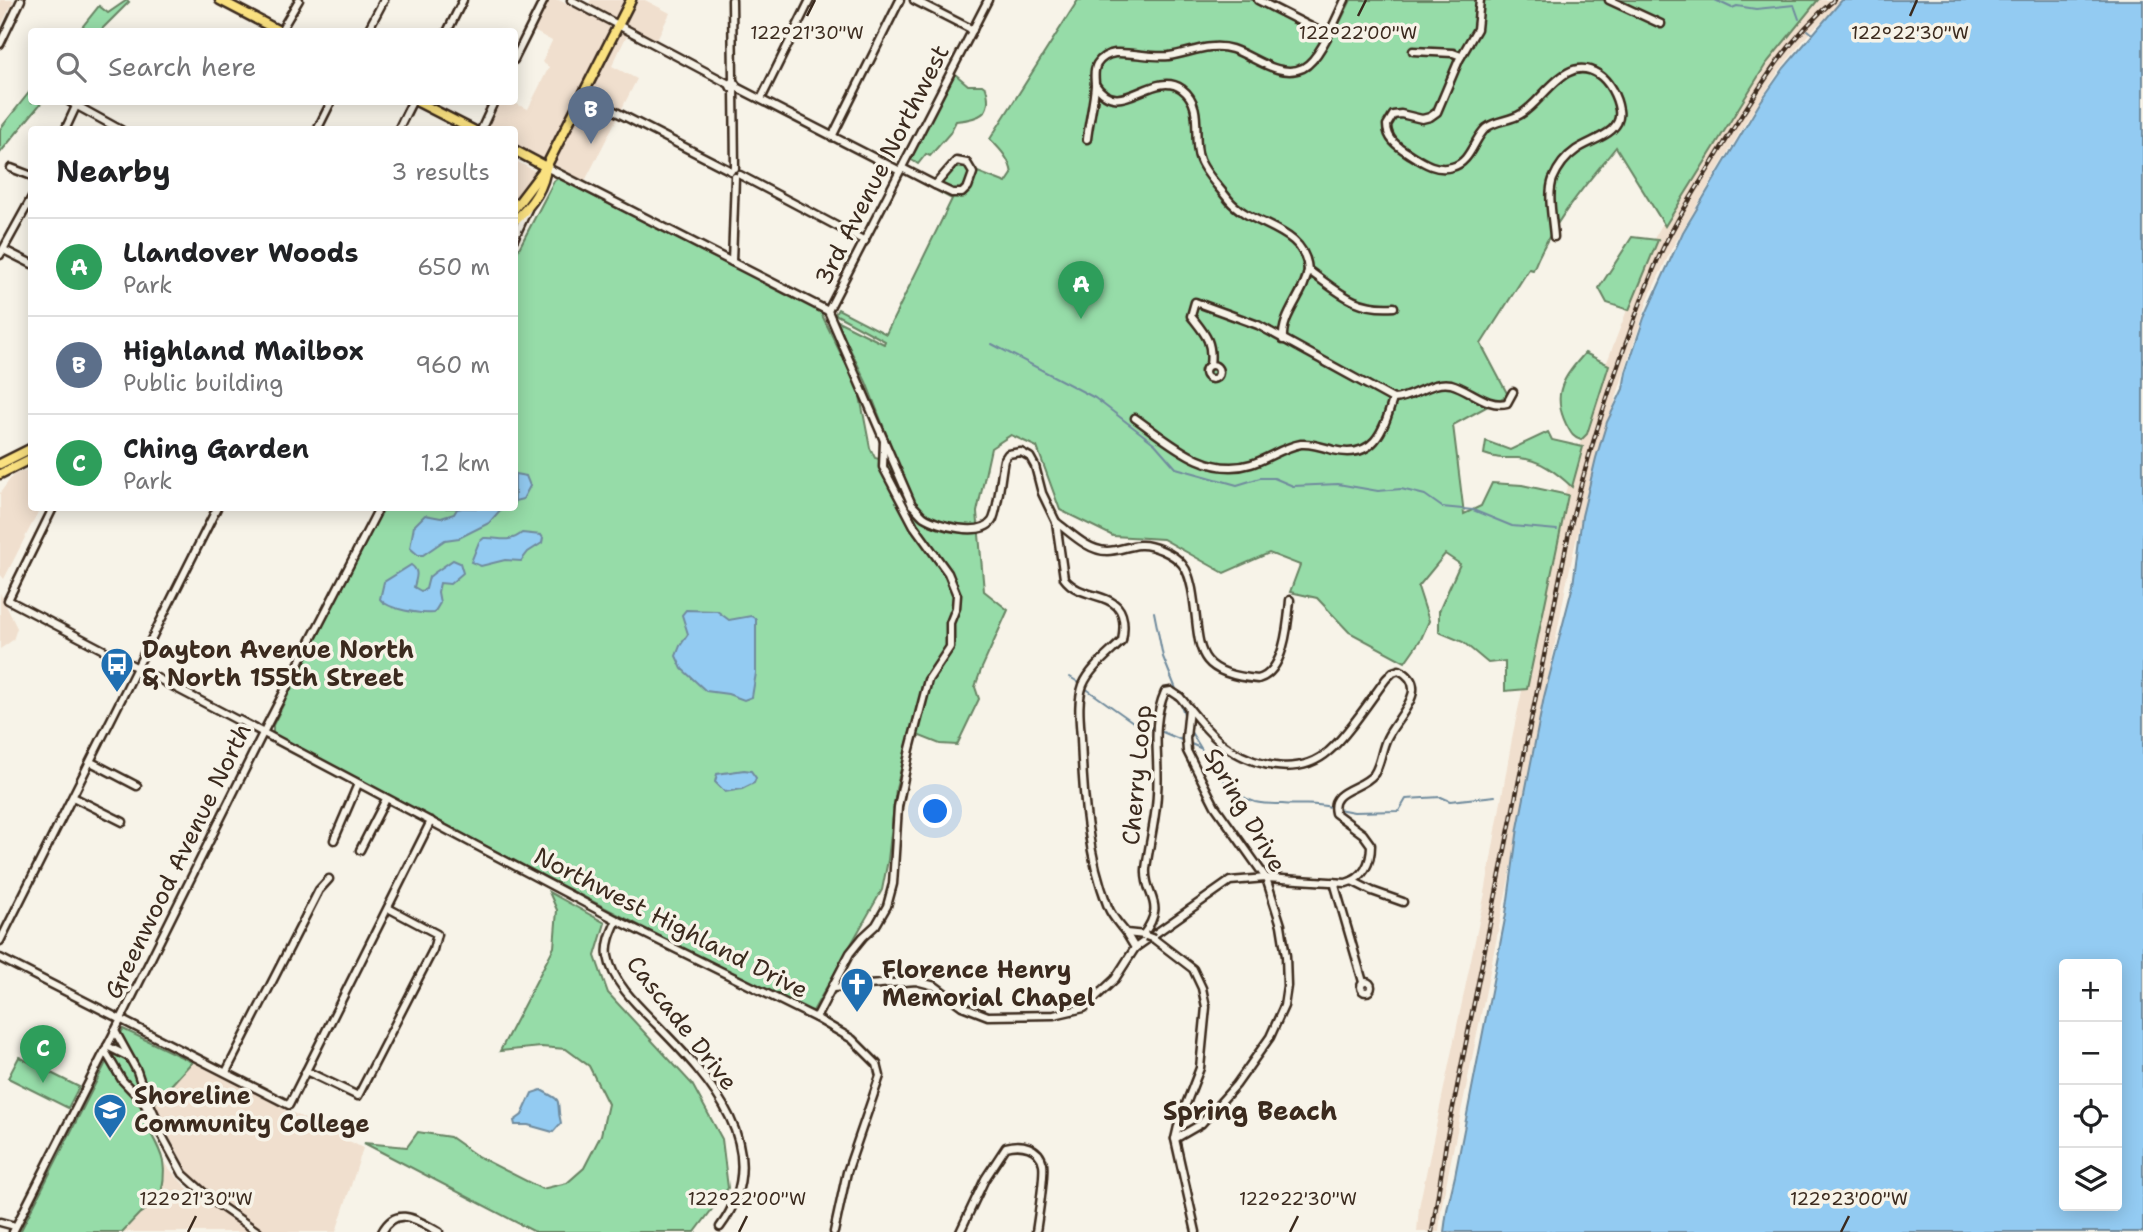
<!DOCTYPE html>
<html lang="en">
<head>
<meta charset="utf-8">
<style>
  :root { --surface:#fff; --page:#f2f2f2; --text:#202124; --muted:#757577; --line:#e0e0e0; --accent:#b45309 }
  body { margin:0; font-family:"Shantell Sans",sans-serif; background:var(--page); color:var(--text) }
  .controls { position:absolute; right:21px; bottom:21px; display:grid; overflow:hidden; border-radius:7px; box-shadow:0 4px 18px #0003 }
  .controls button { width:63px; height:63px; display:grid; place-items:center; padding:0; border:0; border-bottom:2px solid var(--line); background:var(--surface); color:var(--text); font:35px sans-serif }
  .you { position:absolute; left:936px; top:812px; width:24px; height:24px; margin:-18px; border:5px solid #fff; border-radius:50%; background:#1a73e8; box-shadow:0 0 0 10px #1a73e833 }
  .badge { display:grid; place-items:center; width:46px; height:46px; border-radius:50%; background:var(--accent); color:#fff; font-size:23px; font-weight:700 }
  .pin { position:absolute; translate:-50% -58px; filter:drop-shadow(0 2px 4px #0008) }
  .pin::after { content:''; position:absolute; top:37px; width:24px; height:21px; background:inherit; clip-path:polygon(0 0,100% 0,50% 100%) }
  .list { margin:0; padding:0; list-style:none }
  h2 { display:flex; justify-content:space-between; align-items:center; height:91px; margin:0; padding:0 28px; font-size:30px }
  h2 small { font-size:23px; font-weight:400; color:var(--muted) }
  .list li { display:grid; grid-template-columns:46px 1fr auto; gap:21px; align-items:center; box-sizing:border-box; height:98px; padding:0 28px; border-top:2px solid var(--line) }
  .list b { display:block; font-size:26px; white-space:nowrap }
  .list p { margin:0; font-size:23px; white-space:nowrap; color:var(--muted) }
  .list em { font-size:23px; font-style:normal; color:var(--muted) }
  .icon { flex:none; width:38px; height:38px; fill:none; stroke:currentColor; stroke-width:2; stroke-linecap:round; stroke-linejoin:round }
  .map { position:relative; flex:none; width:2143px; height:1232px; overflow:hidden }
  .search { position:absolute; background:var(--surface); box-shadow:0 4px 18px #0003; left:28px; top:28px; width:490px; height:77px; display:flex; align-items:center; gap:18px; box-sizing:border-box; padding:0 24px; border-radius:7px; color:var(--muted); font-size:26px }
  .panel { position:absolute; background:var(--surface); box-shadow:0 4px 18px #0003; left:28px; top:126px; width:490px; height:385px; border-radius:7px }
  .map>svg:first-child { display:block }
  .built { fill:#f0dfce }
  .green { fill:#96dca8; stroke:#688363; stroke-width:2 }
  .water { fill:#93cbf2; stroke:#708b9d; stroke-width:2; fill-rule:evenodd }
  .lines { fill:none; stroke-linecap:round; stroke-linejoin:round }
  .stream { stroke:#708b9d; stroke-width:2 }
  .minor-casing { stroke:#3b2a1e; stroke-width:11 }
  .major-casing { stroke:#3b2a1e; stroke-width:13 }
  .minor { stroke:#f7f3e8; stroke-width:6 }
  .major { stroke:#fae180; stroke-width:8 }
  .rail-casing { stroke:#3b2a1e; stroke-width:4.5 }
  .rail { stroke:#f7f3e8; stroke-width:2; stroke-dasharray:5; stroke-linecap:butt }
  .minor-bridge-casing { stroke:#3b2a1e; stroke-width:11; stroke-linecap:butt }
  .minor-bridge { stroke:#f7f3e8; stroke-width:6 }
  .ticks { fill:none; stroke:#3b2a1e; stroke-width:2.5 }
  .labels { text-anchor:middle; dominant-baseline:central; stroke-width:7; stroke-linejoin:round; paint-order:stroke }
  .street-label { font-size:24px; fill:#3b2a1e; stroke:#f7f3e8 }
  .poi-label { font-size:24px; font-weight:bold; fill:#3b2a1e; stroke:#f7f3e8; text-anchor:start }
  .neighbourhood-label { font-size:26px; font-weight:bold; fill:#3b2a1e; stroke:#f7f3e8 }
  .ticks-label { font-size:18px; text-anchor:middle; fill:#3b2a1e; stroke:#f7f3e8; stroke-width:7; stroke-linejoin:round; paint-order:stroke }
</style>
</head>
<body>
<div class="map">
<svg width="2143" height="1232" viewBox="0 0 2143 1232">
  <rect width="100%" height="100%" fill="#f7f3e8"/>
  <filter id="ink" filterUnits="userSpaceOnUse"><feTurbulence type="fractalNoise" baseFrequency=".0143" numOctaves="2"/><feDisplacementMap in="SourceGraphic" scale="14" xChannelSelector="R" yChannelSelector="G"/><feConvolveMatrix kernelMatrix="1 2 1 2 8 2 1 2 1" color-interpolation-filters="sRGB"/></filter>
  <g filter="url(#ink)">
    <g class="built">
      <polygon points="0,0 14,0 0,28"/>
      <polygon points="547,0 559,0 584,13 591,0 645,0 670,13 653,47 627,35 612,66 637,79 585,181 515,144 514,130 488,129 488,127 500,102 512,102 528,109 549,67 542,62 552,41 532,30"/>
      <polygon points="1818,0 1846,0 1811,31 1779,71 1746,122 1672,248 1649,297 1630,354 1588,486 1566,586 1520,825 1441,1209 1439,1232 1417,1232 1419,1207 1485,893 1513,733 1564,497 1597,388 1655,237 1693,170 1797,18"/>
      <polygon points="514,160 535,171 515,202 514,202"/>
      <polygon points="31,468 32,508 40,508 4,579 0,574 0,493 13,475"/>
      <polygon points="0,593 17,628 13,640 0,649"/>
      <polygon points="192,1062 363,1148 336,1232 267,1232 221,1202 193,1181 152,1105"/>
      <polygon points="133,1098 165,1164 186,1187 251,1232 20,1232"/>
    </g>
    <g class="green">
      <polygon points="127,0 129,2 100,31 79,31 99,6 108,13"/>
      <path d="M1078,0H1253L1331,40L1351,0H1818L1766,64L1665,226L1616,147C1585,186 1551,224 1533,270L1529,269L1481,344L1508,395L1453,425L1464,514L1481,506L1492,483L1522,485L1568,495L1527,689L1505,691V661L1488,663L1463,642L1439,632V611L1460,564L1445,554L1418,587L1429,621L1421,639L1405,662L1349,632L1317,598L1290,592L1300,565L1269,553L1224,573L1163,539L1113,536L1060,510L1037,447L1011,435L991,448L977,512L984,591L1008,610L981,670L975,687L979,699L957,745L940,744L910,732L896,789L888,860L882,890L813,1011L801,1009L273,736V725L382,508H514L515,256L554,181L558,178L820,311L859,391L870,448L875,458L898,464L866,382L836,320L884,344L885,341L835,314L838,309L886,334L952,199L937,191L951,170L960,165L1006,183L1012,174C1010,159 1000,149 990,139Z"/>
      <path d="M955,74L968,85H982L986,88C994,115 978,119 956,121L950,133L930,156L926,154L918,164L910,159Z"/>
      <polygon points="31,90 32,102 42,102 0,153 0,129"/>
      <polygon points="1632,237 1658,240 1629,310 1607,303 1599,288"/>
      <path d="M1585,353L1609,365L1587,434L1581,440C1572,437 1571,433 1566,424C1551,393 1564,377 1585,353Z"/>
      <path d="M1548,432L1552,440L1583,447L1572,487C1557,473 1540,459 1518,458C1505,458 1497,459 1484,454L1486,441L1510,450Z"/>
      <polygon points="549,892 605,923 595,956 608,993 692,1084 722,1139 728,1188 695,1232 535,1232 364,1143 407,1147 418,1132 450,1137 477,1156 542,1189 567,1183 584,1168 601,1135 608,1104 589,1066 566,1049 541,1047 500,1051 554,947 557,910"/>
      <path d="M123,1029L192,1062L142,1117C160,1152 171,1160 159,1201L139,1214L122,1232H20Z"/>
      <polygon points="19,1057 79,1087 68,1108 8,1078"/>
    </g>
    <g class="water">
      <path d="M1842,0H2143V1232H1444L1447,1210L1455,1176L1506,914L1518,828L1544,697L1573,585L1582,516L1596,458L1607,422L1623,389L1626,372L1644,318L1683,232L1761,101L1784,68ZM2064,964H2117V1206H2064Z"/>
      <polygon points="515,474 526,476 530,486 523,499 515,501"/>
      <polygon points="462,508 502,508 489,523 459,538 445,540 423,555 418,555 410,548 414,526 425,515 441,518 454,514 457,509"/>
      <path d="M522,533L541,535L543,538L542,543L528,552L521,561L505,560L481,566L471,562L479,542L484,538C499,537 508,544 522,533Z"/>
      <path d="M453,560L460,563L463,573L450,584L440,583L438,592L440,603L434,613C420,614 388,610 380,599L384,582L411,565C420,571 416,578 414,587L421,591L426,589L429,577L434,573Z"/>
      <polygon points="686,610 717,611 729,620 751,616 756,619 756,673 752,697 744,700 728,694 706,691 682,669 676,656 680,646 688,634 682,615"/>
      <polygon points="744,770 751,771 756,778 754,783 742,789 725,792 715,782 717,774"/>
      <path d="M541,1090C567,1104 554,1097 561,1123L553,1132L528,1125H515L514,1121L522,1115L532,1093Z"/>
    </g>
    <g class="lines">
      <g class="stream">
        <polyline points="1715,0 1732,8 1737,6 1756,9 1794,5 1799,19"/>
        <polyline points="1808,30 1813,34"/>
        <polyline points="992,344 1095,398 1155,444 1176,468 1237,485 1260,478 1274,478 1293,486 1338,484 1378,491 1401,489 1425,495 1442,507 1473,510 1512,526 1557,530"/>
        <polyline points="1154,612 1163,657 1178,694"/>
        <polyline points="1070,677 1081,684"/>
        <polyline points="1085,688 1133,722 1155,729"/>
        <polyline points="1179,699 1185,717"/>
        <path d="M1189,729C1206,755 1223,792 1255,802C1262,804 1274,804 1282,804C1301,806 1312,802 1331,807"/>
        <polyline points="1160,731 1184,741"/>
        <polyline points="1189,743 1200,748"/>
        <polyline points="1338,809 1354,812 1399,811 1406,799 1441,797 1450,801 1495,796"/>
      </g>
      <defs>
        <g id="minor">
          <polyline points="571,0 729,84 731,88 736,85 733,81 729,84"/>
          <polyline points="732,0 733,81"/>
          <polyline points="914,0 973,30"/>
          <polyline points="1258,0 1327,35"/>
          <path d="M1480,0L1477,29L1459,60L1437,112L1430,117L1422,119L1401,114L1393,115L1387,125C1387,139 1397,146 1408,153C1421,161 1435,172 1452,167C1471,162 1473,140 1486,128C1496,120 1510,121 1521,114C1544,101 1565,53 1598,74C1609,81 1617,97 1619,110C1623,134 1591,139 1576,150C1566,157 1558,167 1553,179C1547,195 1553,220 1554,237"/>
          <polyline points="1609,0 1661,24"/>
          <polyline points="280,32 299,0"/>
          <polyline points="367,32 384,0"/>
          <polyline points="447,32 463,0"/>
          <polyline points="0,44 21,0"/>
          <polyline points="1413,51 1453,53 1461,56"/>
          <polyline points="514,60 544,0"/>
          <path d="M1095,84C1120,123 1152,68 1182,89C1205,106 1191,138 1200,160C1205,173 1219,187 1228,199C1251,228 1305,226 1308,270C1338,291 1354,310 1394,307"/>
          <polyline points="736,87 900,171"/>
          <polyline points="734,88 735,168"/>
          <polyline points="583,95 731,171"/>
          <polyline points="761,99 810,0"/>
          <polyline points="70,102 121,130"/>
          <polyline points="65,130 78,102"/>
          <polyline points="317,130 331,102"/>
          <polyline points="398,130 412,102"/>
          <polyline points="481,130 494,102"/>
          <polyline points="832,137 900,0"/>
          <path d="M1087,139C1089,121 1094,103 1095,85C1095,78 1093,71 1097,64C1101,58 1108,54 1115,53C1133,52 1151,58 1169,56C1190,53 1210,42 1232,49C1254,56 1279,79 1303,68C1320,60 1336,18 1345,0"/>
          <polygon points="956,161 967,163 973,173 968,187 962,193 952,193 935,185"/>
          <polyline points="546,167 828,311"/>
          <polyline points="11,168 32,176"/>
          <polyline points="902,168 935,185"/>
          <polyline points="740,175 865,241"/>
          <polyline points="514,239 528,209"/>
          <polyline points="4,250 32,264"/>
          <polyline points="0,255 32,197"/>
          <polyline points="732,262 735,177"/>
          <path d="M828,311L912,505C916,508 920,514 924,517C938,526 981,537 992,521C998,512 1001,473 1004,460L1008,454L1021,452L1030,457L1035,466L1042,493L1056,522L1064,578C1084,606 1133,584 1122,641C1109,654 1090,668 1083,685C1077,702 1080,721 1081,738C1083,794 1087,854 1108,907C1112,917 1119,924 1126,933L1145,935"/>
          <polyline points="828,311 988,0"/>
          <path d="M1283,340C1281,314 1305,295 1308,270"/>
          <path d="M1210,365C1213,341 1205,334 1191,316L1195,302L1258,325L1393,399C1412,399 1431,380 1451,384C1470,389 1487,408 1507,403L1513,392"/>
          <circle cx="1212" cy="372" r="7"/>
          <path d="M1135,418C1169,442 1206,478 1251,464C1268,459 1283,447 1301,444C1312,443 1323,447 1333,450C1374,460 1383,432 1393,399"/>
          <polyline points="53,508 8,600 237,720"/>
          <path d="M1056,522C1070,532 1088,551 1107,551C1118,551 1128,546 1139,545C1152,544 1174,554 1182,564C1188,571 1190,580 1192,589C1202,643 1188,673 1258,679C1285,672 1288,622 1290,600"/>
          <polyline points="239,720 617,920 816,1018 852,1039 877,1064 880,1076 847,1172 834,1232"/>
          <polyline points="91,762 137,786"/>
          <polyline points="73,797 123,822"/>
          <polyline points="334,840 358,784"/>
          <polyline points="360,850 386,799"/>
          <polyline points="1352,881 1372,891 1403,902"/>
          <polyline points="1334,882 1363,982"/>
          <path d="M617,920C612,931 606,943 608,956C612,982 639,1007 657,1025C710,1079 777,1150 720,1227"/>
          <polyline points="1154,939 1193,969 1202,988 1206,1007 1200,1068 1179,1122 1175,1139 1196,1232"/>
          <polyline points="0,941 217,508"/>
          <path d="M1135,948L1230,881L1266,878L1346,883C1364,878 1371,863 1371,845L1363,834L1335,813C1329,789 1362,790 1374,774C1381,764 1381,750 1387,738C1396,718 1433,687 1399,670L1393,672L1386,679C1371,699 1347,736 1329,751C1301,776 1258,768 1228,748C1210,736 1194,714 1180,697L1171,691L1165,692C1150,726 1160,759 1157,794C1156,819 1149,844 1146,869C1144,898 1168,901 1143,935"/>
          <polyline points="0,958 289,1105 431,821"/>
          <circle cx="1366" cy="987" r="5"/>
          <polyline points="833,988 916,981 935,986 962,1006 988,1016 1054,1015 1084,1008 1115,979 1135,948 1126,933"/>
          <polyline points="816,1018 850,953 863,937 876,925 887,906 893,884 898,807 910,749 928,680 950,647 950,623 956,608 957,595 948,573 914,526 883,467 884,440"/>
          <polyline points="115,1031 137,1071 143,1089 161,1128"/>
          <polyline points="107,1046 127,1056"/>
          <polyline points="105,1051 122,1080 144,1103 183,1174 213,1201 258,1232"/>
          <polyline points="306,1071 358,1096 433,950 437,934 388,908"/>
          <polyline points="226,1072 319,890 329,879"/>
          <polyline points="1175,1139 1201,1124 1236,1085 1270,1037 1284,1006 1287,986 1286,956 1281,925 1266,878 1215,806 1187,751 1186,738 1189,708"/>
          <polyline points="0,1222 15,1226"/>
          <polyline points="13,1232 121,1019 266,727 379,508"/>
          <path d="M382,1232C397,1204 418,1221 439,1232"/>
          <path d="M960,1232L985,1179L1006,1147C1021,1143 1039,1146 1043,1164C1045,1175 1038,1218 1036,1232"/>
        </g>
        <g id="major">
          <polyline points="220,0 281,32"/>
          <polyline points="418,102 473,130"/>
          <polyline points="514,150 546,167"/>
          <polyline points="514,209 546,167 631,0"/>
          <path d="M514,221C530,207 544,188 546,167"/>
          <polyline points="0,464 32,448"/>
          <polyline points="0,474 32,458"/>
        </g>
      </defs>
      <use href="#minor" class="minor-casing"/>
      <use href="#major" class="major-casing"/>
      <use href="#minor" class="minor"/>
      <use href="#major" class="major"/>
      <defs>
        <path id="rail" d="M1432,1232L1447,1137L1568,537C1583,471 1603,407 1626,343C1638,310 1649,276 1665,244C1684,206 1708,170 1730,134C1760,86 1790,37 1834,0"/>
      </defs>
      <use href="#rail" class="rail-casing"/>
      <use href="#rail" class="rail"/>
      <defs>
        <polyline id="minor-bridge" points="1146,936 1154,939"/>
      </defs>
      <use href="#minor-bridge" class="minor-bridge-casing"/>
      <use href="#minor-bridge" class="minor-bridge"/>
    </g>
  </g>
  <path class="ticks" d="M807,16L815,0M1358,16L1366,0M1910,16L1917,0M188,1232L196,1216M739,1232L747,1216M1290,1232L1298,1216M1841,1232L1849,1216"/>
  <defs>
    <symbol id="bus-pin" viewBox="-11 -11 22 30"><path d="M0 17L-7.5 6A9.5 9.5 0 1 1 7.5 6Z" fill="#1f6fb2" stroke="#f7f3e8"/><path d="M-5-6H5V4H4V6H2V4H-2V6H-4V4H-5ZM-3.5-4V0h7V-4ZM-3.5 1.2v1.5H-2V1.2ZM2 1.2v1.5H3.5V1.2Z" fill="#fff"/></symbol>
    <symbol id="church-pin" viewBox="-11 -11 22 30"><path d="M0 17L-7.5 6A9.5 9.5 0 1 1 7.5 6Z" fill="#1f6fb2" stroke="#f7f3e8"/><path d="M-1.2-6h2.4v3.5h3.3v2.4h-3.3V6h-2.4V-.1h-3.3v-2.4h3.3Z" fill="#fff"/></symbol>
    <symbol id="university-pin" viewBox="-11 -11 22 30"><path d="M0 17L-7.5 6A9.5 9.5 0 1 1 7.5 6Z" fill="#1f6fb2" stroke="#f7f3e8"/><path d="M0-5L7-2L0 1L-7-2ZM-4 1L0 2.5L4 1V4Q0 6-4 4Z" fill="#fff"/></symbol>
  </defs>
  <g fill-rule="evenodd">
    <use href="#bus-pin" x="98" y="645" width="38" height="52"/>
    <use href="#church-pin" x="838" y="965" width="38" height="52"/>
    <use href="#university-pin" x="91" y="1091" width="38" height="52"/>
  </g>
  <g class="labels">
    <g class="street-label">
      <text transform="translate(882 165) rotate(-63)">3rd Avenue Northwest</text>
      <text transform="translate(1137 775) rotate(-85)">Cherry Loop</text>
      <text transform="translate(1245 810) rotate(60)">Spring Drive</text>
      <text transform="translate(178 861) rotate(-64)">Greenwood Avenue North</text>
      <text transform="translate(671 923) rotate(27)">Northwest Highland Drive</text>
      <text transform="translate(682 1023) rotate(52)">Cascade Drive</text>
    </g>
    <g class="poi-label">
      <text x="142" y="650">Dayton Avenue North<tspan x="142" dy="28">&amp; North 155th Street</tspan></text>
      <text x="882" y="970">Florence Henry<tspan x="882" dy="28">Memorial Chapel</tspan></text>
      <text x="134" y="1096">Shoreline<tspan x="134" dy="28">Community College</tspan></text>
    </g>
    <g class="neighbourhood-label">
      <text x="1250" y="1110">Spring Beach</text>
    </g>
  </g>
  <g class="ticks-label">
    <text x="807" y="39">122°21'30"W</text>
    <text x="1358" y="39">122°22'00"W</text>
    <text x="1910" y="39">122°22'30"W</text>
    <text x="196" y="1205">122°21'30"W</text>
    <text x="747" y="1205">122°22'00"W</text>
    <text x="1298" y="1205">122°22'30"W</text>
    <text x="1849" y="1205">122°23'00"W</text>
  </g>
</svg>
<div class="controls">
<button>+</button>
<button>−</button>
<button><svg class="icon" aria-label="locate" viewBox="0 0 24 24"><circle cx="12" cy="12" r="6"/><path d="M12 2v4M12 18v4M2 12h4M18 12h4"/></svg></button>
<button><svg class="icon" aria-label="layers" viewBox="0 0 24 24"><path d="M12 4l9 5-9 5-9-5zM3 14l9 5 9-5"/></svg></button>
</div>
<div class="you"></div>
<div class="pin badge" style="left:1081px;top:319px;background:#2e9e5b">A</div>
<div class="pin badge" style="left:591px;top:144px;background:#5c6f8a">B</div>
<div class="pin badge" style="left:43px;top:1083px;background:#2e9e5b">C</div>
<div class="search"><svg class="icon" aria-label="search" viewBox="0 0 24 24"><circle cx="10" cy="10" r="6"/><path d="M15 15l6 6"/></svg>Search here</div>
<section class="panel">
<h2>Nearby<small>3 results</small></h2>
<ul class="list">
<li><span class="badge" style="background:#2e9e5b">A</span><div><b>Llandover Woods</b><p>Park</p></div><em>650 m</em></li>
<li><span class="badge" style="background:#5c6f8a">B</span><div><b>Highland Mailbox</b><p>Public building</p></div><em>960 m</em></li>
<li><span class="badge" style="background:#2e9e5b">C</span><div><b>Ching Garden</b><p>Park</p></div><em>1.2 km</em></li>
</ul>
</section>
</div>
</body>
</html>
